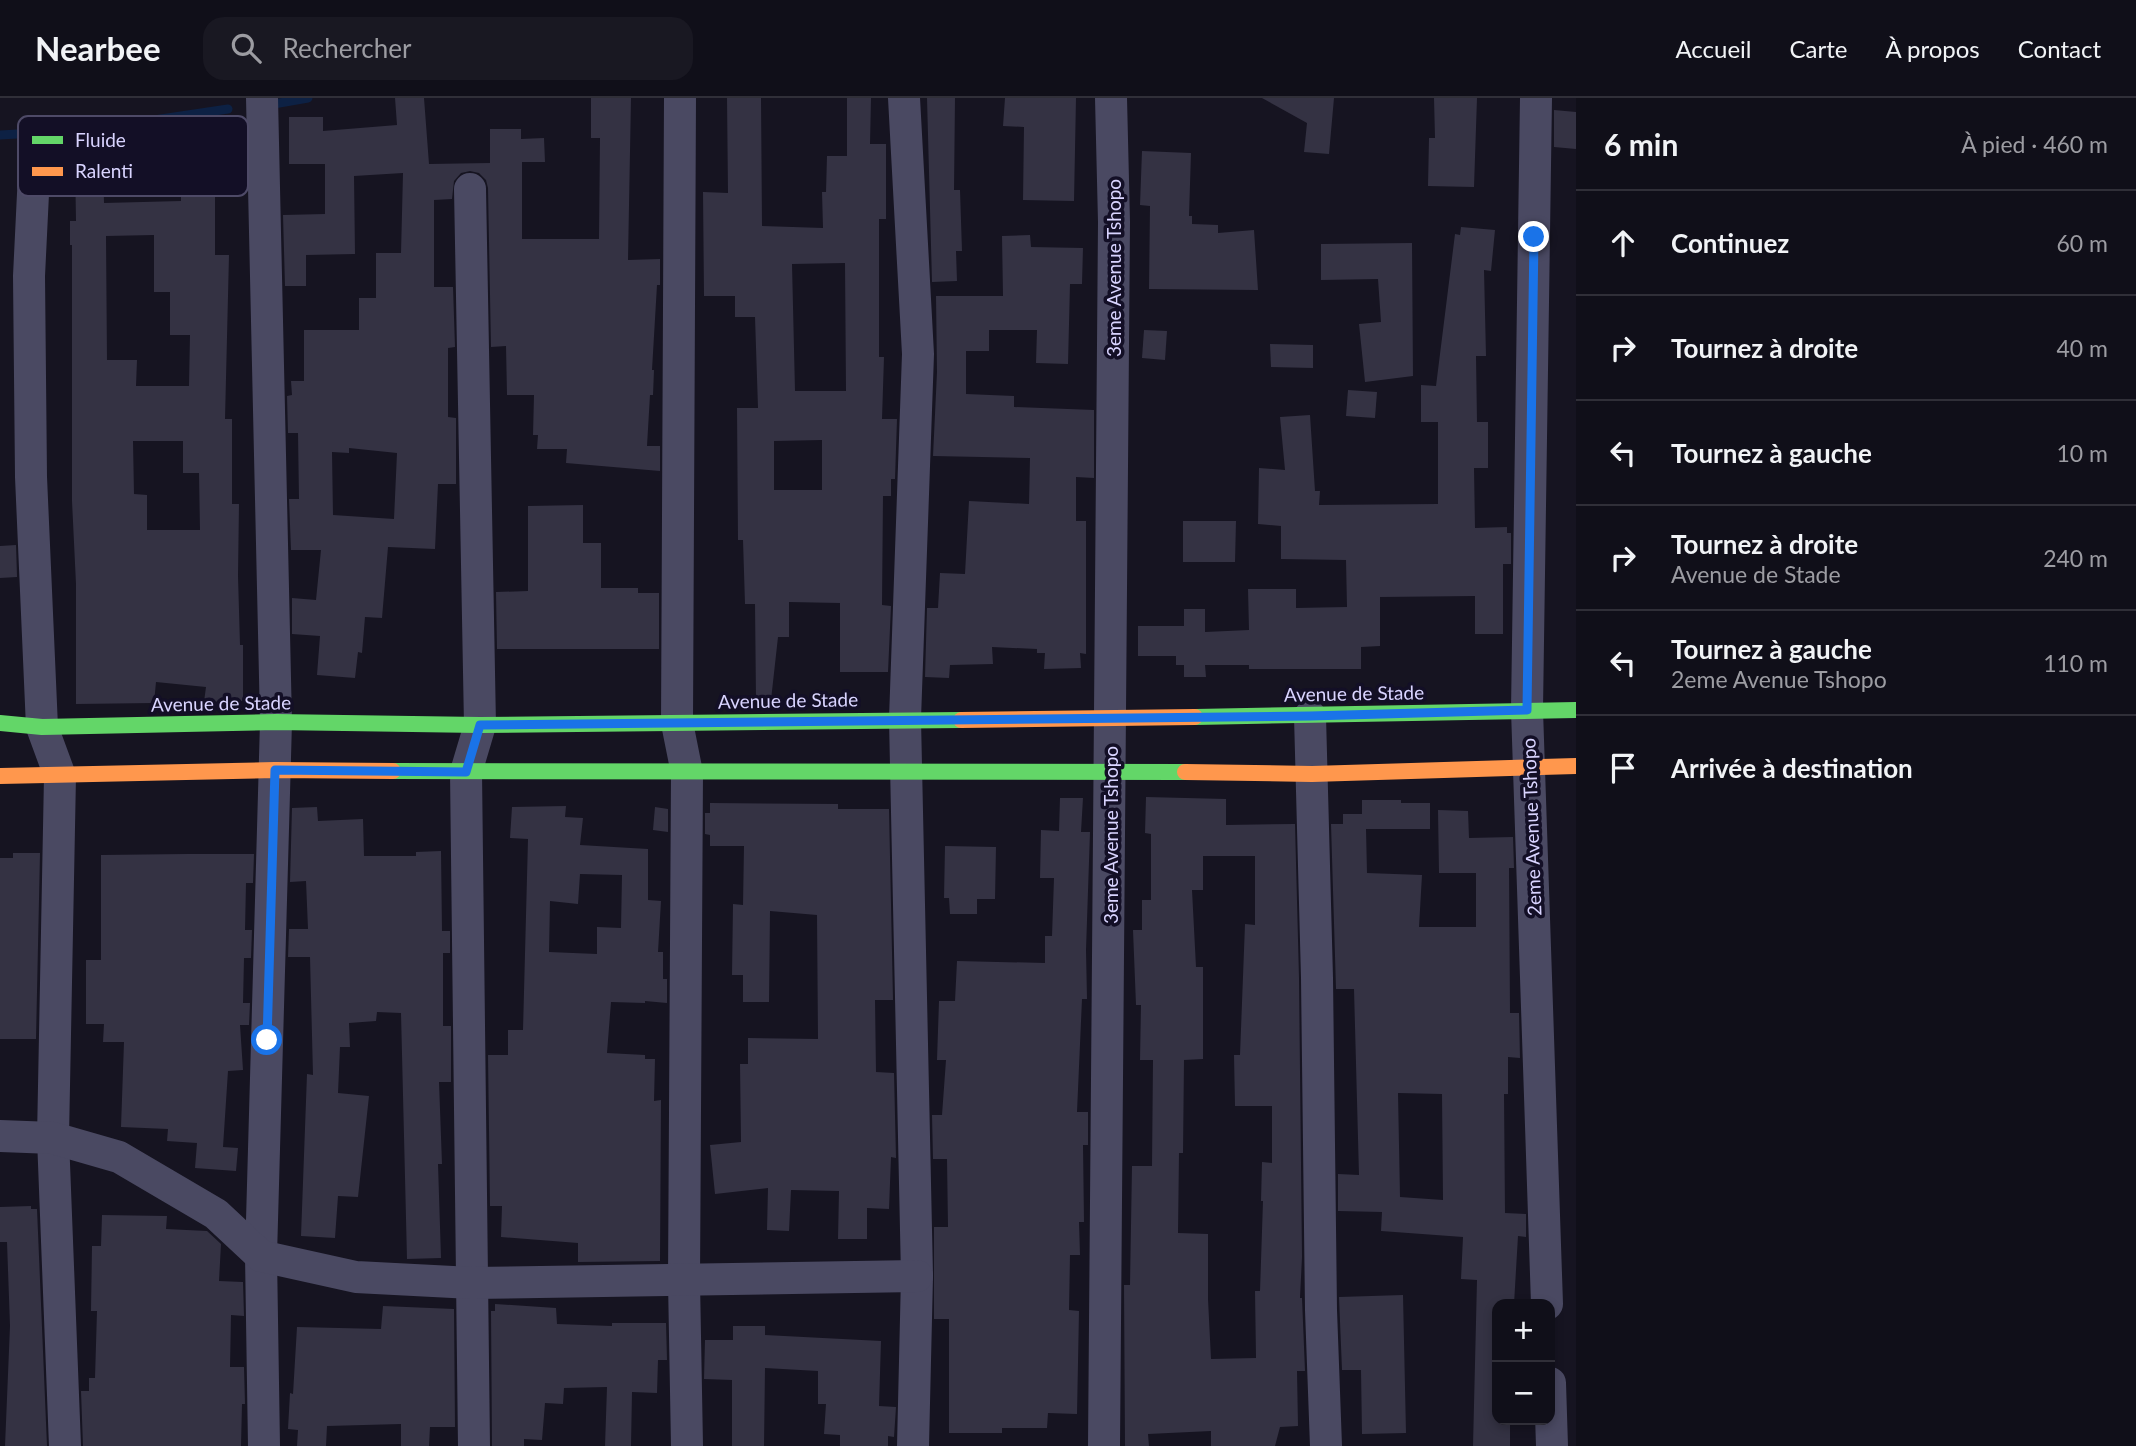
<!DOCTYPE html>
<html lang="fr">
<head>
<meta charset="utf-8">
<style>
  :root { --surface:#100f19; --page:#191822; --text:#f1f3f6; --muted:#9c9ca2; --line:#302f38 }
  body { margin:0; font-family:Lato,sans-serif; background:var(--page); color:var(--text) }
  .controls { position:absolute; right:21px; bottom:21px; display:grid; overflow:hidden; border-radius:14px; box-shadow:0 4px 10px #0003 }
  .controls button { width:63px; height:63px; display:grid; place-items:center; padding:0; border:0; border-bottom:2px solid var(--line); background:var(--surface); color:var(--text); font:35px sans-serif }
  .stop { position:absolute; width:21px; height:21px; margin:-16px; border:5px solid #1a73e8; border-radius:50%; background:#fff }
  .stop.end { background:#1a73e8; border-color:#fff; box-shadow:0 2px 7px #0008 }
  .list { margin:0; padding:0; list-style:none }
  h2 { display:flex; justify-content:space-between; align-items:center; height:91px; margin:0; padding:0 28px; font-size:30px }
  h2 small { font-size:23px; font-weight:400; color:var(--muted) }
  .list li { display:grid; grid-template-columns:46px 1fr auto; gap:21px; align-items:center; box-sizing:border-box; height:105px; padding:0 28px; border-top:2px solid var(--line) }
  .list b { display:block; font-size:26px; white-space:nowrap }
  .list p { margin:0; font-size:23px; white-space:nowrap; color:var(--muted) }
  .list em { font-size:23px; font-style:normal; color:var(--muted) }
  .icon { flex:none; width:38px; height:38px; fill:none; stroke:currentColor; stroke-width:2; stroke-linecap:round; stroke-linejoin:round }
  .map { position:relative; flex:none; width:1576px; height:1348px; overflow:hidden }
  header { display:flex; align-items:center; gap:42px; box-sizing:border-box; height:98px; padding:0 35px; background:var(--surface); border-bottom:2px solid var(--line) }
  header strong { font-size:33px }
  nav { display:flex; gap:38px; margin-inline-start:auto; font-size:24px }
  .search { width:490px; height:63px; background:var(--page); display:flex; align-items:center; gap:18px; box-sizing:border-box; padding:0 24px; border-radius:21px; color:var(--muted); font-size:26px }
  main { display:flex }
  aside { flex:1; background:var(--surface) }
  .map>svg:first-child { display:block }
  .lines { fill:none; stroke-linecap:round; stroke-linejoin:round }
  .stream { stroke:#0d2144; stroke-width:9 }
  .building { fill:#343243; fill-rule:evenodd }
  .street { stroke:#4a4962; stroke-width:32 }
  .fast { stroke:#63d668; stroke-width:16 }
  .slow { stroke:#ff974d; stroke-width:16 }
  .route { stroke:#1a73e8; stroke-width:9 }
  .labels { text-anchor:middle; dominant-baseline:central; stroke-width:7; stroke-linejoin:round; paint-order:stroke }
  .street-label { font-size:19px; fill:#d9d4ff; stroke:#130f26 }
  .key { fill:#130f26; stroke:#4e4a67; stroke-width:2 }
  .key-label { font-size:19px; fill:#d9d4ff }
</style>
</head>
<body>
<header>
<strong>Nearbee</strong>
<div class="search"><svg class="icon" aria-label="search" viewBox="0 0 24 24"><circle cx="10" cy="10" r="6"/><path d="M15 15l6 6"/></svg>Rechercher</div>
<nav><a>Accueil</a><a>Carte</a><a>À propos</a><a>Contact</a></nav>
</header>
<main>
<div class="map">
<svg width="1576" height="1348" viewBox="0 0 1576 1348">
  <rect width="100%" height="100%" fill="#161421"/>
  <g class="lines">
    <g class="stream">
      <polyline points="268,7 308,0"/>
      <polyline points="0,37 87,32 228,11"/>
    </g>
  </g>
  <g class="building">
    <path d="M395,0H424L429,66L490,65V31H521V41L544,40L545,64H522V141H599L600,40H591V0H631L628,162L660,161V187H657L652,272H654L653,297H650L647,348H660V373L566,365L567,351H537L538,337H533L534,297H507L506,248L491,249L488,90L486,82L479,75L470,73L461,75L454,83L452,101L434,102V189H453L455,249L448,250V319L456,320V386H438L435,451L388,449L382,520L365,519L362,555L358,554L355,580L317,577L320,538L292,536V500L316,502L321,452H291L289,401H299L298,335H288L287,298L292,297L291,283H304V232H359V200H376V155H401L403,75L354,78L355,156L306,157V188H285L283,117L325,116V66H289V19H323V33L397,27ZM349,350L397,355L394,421L333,417L332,354L349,355Z"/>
    <path d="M727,0H761L762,128L823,130L822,94H826L827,58H847V0H871L870,46H886V121H879V259H884L882,321H897L895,381H891V398H883L882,507L891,508L888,574H840V505L789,504V539H778L771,602H756L755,506H745L743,442H738L737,310H758L755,219H735V198H704L703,94L728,95ZM845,165L846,293H795L792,166ZM822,342V392H774V343Z"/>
    <polygon points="927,0 955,0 954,92 960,92 962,153 956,153 957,183 932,184"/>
    <polygon points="1005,0 1076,0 1074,103 1023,102 1024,29 1003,28"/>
    <polygon points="1262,0 1334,0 1329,56 1304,54 1307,25"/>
    <polygon points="1434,0 1477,0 1474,89 1428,88 1429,40 1435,40"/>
    <polygon points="1554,12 1576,14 1576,51 1554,49"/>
    <polygon points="1142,53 1191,55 1189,118 1192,118 1192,126 1218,127 1218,135 1254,132 1258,192 1149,191 1150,108 1140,107"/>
    <path d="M215,57V157H229L225,321H232V406H239L238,478L240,547H243V603L204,604L206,589L156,584L154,605L76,606V486L72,403V147H70V123H76L75,64H103L104,105L181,103V58ZM154,137V194H170V237H190L189,288H136L137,262H107L106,138ZM133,343H183V375H199L200,432H147V397L134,396Z"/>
    <polygon points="1461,129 1495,132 1491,173 1484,172 1486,258 1476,258 1477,324 1488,324 1488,370 1474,370 1475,430 1507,429 1507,435 1511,435 1511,466 1503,466 1503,536 1475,536 1475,498 1380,499 1380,548 1361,549 1361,571 1249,571 1249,567 1205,567 1206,579 1184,579 1184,567 1176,567 1176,558 1138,558 1138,528 1184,528 1184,511 1205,511 1205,534 1249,532 1248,491 1296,491 1296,510 1347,509 1346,462 1281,461 1281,428 1258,426 1259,370 1285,372 1280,319 1310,317 1315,393 1320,393 1319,407 1438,406 1438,324 1421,324 1421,287 1436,288 1455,136 1460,137"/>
    <polygon points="1030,137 1031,149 1083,150 1082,186 1070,186 1068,266 1036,265 1037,232 989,232 989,253 966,253 966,296 1014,298 1014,309 1094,312 1094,380 1076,379 1076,423 1086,423 1086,556 1080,555 1081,570 1044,571 1045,555 1037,555 1037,551 992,549 993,566 950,567 949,580 925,579 927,510 938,510 940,475 965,476 969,403 1029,406 1030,360 933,358 937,274 936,198 1003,198 1002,138"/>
    <polygon points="1412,145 1413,278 1365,284 1359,226 1381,224 1378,181 1321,182 1321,146"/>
    <polygon points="1144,232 1167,233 1165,262 1142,260"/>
    <polygon points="1270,246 1313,247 1313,270 1271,269"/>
    <polygon points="1348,292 1377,294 1375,320 1346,318"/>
    <polygon points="583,407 583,445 601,445 601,490 638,490 638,495 659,495 659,551 497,551 496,494 528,493 528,408"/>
    <polygon points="1183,423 1236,423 1235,464 1183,464"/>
    <polygon points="16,447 17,479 0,480 0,448"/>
    <path d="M1146,699L1226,701V727L1295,726L1299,880L1302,1159L1300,1200H1302L1305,1273H1297L1298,1328L1280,1329L1275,1348H1211V1333L1148,1336L1149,1348H1125L1124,1187H1130L1132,1068H1152L1153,962H1140L1141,907H1136L1133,832H1142V802H1151V736L1145,735ZM1203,758H1255V827L1245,826L1240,957H1234L1235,1008H1272V1065L1262,1064L1261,1103H1263L1260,1193H1255L1256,1260L1211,1261L1208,1201V1136L1178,1135L1179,1055H1183L1184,962L1203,961V869H1196L1192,792H1203Z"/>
    <polygon points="1060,700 1083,700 1081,734 1090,734 1086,852 1087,901 1082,901 1077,1014 1088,1014 1088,1047 1083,1047 1084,1124 1079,1124 1080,1157 1070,1157 1069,1212 1079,1213 1077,1316 1048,1315 1047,1330 1002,1330 1002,1335 949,1335 949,1221 934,1221 934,1129 948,1129 947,1061 933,1061 932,1017 942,1017 946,962 937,962 939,903 955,903 957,863 1045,865 1045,838 1052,838 1054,780 1040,780 1041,732 1059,733"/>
    <path d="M1362,702H1401V705H1430V731H1366L1367,775L1422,777L1419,829H1476V775H1439L1438,712L1468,713L1469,740L1513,739L1514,770H1509L1510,915H1519L1520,960L1508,959V996H1504L1505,1115L1526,1116V1139L1518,1138L1514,1206H1497V1322H1510V1348H1473L1477,1182L1461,1181L1463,1139L1381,1133L1382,1114L1338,1113V1076L1359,1077L1354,891H1336L1331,726H1343V716H1362ZM1398,995L1442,996L1443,1102L1400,1099Z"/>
    <polygon points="710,705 838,706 838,711 889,711 893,902 875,902 876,974 894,975 896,1060 891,1059 889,1111 867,1110 867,1141 838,1141 839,1093 791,1092 789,1133 767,1132 768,1090 715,1096 710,1047 741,1044 740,966 748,966 748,940 818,941 817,817 770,813 769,904 743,904 743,877 732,877 733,806 743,807 744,748 710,748 710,737 705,736 705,715 710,715"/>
    <path d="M566,708L565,719L583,720L580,747L648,751V802L661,803L658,854H663V881H667V905L645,903V905L611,904L607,955L645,957V961H655L654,1003L661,1002L660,1163L578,1164V1145L501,1139L502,1108H490L488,957H508V932H523L528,741L510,740L512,709ZM580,776L622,777L621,830L597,829V856L549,854L550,803L578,806Z"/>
    <polygon points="317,709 318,723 363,721 364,758 416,758 416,754 441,753 442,833 450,833 450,855 443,855 443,928 451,928 451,984 439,984 442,1066 438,1066 441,1160 407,1161 401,915 377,914 376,923 349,925 350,949 340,949 338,995 369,998 358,1099 338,1098 335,1140 301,1138 307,976 313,977 310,859 288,859 289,831 308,831 306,783 290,784 292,710"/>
    <polygon points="655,709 668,711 668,734 653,732"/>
    <polygon points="945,748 996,749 995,801 977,801 977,816 950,816 949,800 944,800"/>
    <polygon points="13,755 40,755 36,941 0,941 0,760 13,760"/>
    <polygon points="187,756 254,756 253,785 246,785 245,832 252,832 251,860 244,860 243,905 250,905 249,927 240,927 243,972 228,973 223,1049 238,1050 236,1073 195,1070 197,1045 167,1043 168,1031 121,1029 124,944 103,944 104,926 86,926 86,862 101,862 101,757"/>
    <polygon points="31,1108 31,1111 37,1111 47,1348 5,1348 10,1228 7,1144 0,1144 0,1109"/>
    <polygon points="102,1117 167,1118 166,1131 207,1133 221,1146 219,1183 243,1184 244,1218 231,1217 230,1269 244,1269 245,1306 242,1306 241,1348 83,1348 81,1293 89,1293 89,1280 95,1280 97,1213 91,1213 92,1148 101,1148"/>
    <polygon points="1403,1197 1406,1335 1362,1336 1361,1272 1342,1272 1339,1199"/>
    <polygon points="495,1206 556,1210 557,1226 612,1228 612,1225 666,1225 667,1262 658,1262 657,1295 632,1294 631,1348 605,1348 607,1289 564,1290 563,1306 545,1305 542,1342 524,1341 524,1348 492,1348 491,1213 495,1213"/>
    <polygon points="383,1208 454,1211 455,1329 430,1329 429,1348 401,1348 401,1326 327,1328 326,1348 297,1348 298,1332 288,1331 290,1295 293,1296 297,1229 381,1231"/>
    <polygon points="733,1228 765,1228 765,1237 881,1243 879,1308 896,1309 894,1339 888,1338 888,1348 840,1348 840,1337 824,1336 826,1306 818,1306 818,1273 765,1270 764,1348 732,1348 732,1282 704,1281 705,1242 733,1242"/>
  </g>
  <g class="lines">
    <g class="street">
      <polyline points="262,0 276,624 261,1158 264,1348"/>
      <polyline points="680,0 677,625 687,675 684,1183 687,1348"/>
      <polyline points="904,0 918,256 905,621 917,1178 913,1348"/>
      <polyline points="1536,0 1527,612 1547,1206"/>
      <polyline points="36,34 29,178 31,379 42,629 60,678 53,1040 65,1348"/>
      <polyline points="470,91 480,627 466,674 474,1348"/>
      <polyline points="1310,618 1317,880 1321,1212 1326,1348"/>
      <polyline points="0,1038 53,1040 119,1059 216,1116 261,1158 356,1179 472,1185 917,1178"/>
      <polyline points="1550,1285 1552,1348"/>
      <polyline points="1104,1348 1114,124 1111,0"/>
    </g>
    <g class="fast">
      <polyline points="1195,619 1576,612"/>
      <polyline points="0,625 42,629 276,624 480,627 961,622"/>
      <polyline points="393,673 1185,674"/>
    </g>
    <g class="slow">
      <polyline points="961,622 1195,619"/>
      <polyline points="1185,674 1312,676 1576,668"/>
      <polyline points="0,678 275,672 393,673"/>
    </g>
  </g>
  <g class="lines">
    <polyline class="route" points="267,942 275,672 466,674 480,627 1310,618 1527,612 1534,139"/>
  </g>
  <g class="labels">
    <g class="street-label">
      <text transform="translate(1113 170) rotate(-90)">3eme Avenue Tshopo</text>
      <text transform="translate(1354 595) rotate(-1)">Avenue de Stade</text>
      <text transform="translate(788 602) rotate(-1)">Avenue de Stade</text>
      <text transform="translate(221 605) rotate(-1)">Avenue de Stade</text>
      <text transform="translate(1531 729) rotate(-92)">2eme Avenue Tshopo</text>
      <text transform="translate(1110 737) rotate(-90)">3eme Avenue Tshopo</text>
    </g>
  </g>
  <rect x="18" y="18" width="230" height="80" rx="10" class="key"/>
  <rect x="32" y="38" width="31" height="8" fill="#63d668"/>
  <rect x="32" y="69" width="31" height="9" fill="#ff974d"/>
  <g class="key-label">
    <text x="75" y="49">Fluide</text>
    <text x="75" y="80">Ralenti</text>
  </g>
</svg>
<div class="controls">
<button>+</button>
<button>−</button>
</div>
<div class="stop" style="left:267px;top:942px"></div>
<div class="stop end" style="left:1534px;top:139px"></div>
</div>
<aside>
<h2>6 min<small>À pied · 460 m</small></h2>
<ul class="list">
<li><svg class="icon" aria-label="ahead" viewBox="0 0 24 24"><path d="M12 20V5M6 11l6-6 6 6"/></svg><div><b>Continuez</b></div><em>60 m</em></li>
<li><svg class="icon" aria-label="right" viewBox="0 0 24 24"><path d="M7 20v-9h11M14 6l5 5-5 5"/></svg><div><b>Tournez à droite</b></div><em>40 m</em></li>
<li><svg class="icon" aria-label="left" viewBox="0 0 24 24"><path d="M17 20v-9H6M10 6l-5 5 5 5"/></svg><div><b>Tournez à gauche</b></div><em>10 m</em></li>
<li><svg class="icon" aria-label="right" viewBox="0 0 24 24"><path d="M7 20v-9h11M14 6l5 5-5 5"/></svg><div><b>Tournez à droite</b><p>Avenue de Stade</p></div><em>240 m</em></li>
<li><svg class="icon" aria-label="left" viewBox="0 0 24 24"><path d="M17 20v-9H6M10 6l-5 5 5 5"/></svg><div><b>Tournez à gauche</b><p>2eme Avenue Tshopo</p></div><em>110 m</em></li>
<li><svg class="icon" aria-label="arrive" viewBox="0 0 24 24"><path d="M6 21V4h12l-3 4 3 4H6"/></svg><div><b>Arrivée à destination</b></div></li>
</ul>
</aside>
</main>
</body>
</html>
